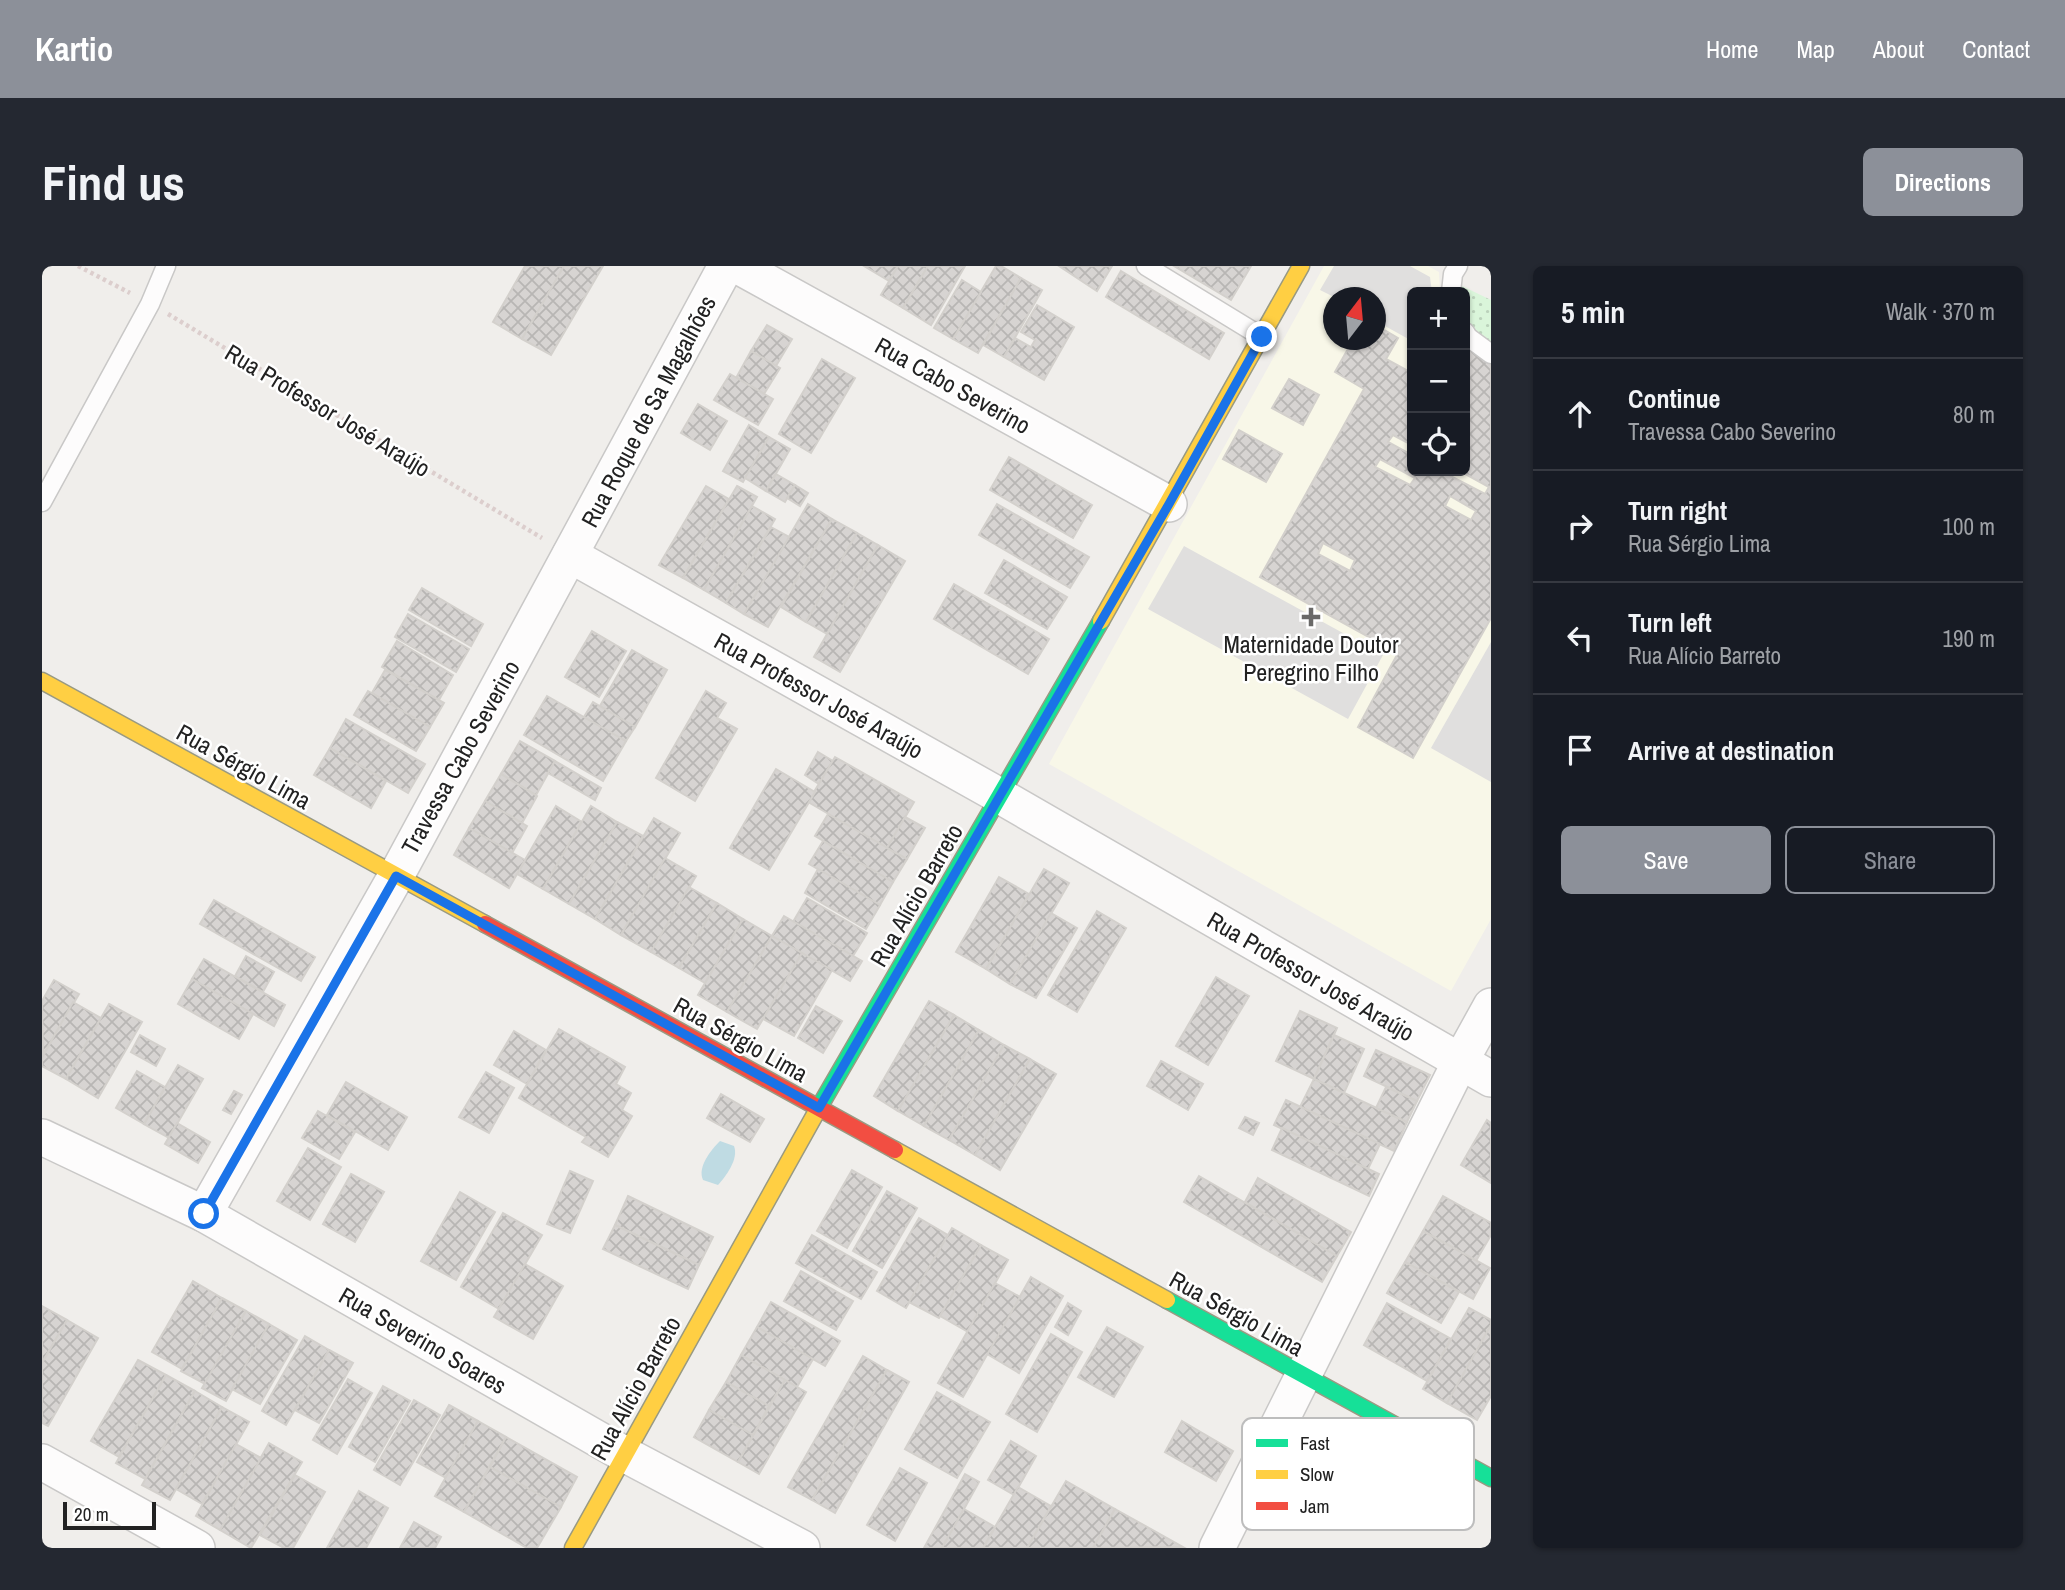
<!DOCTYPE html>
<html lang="en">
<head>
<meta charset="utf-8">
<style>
  :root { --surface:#171b24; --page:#242831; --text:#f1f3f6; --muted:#9ea1a6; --line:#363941; --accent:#8c9099 }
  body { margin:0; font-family:"Archivo Narrow",sans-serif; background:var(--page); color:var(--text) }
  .controls { position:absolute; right:21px; top:21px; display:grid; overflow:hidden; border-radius:10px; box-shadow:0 2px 5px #0004 }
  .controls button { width:63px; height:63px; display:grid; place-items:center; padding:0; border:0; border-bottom:2px solid var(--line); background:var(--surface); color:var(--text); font:35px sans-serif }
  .compass { position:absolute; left:1281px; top:21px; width:63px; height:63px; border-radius:50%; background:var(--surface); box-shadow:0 2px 5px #0004; rotate:16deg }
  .scale { position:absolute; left:21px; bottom:18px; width:93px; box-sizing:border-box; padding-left:7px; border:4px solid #222; border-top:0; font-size:19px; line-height:24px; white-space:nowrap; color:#222; -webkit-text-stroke:5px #fff; paint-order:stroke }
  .stop { position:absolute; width:21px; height:21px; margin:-16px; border:5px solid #1a73e8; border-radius:50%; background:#fff }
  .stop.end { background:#1a73e8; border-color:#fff; box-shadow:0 2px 7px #0008 }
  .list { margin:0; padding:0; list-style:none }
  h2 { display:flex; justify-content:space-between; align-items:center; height:91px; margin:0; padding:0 28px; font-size:30px }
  h2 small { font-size:23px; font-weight:400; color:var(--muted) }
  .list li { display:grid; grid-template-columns:46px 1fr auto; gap:21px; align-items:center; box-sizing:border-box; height:112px; padding:0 28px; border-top:2px solid var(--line) }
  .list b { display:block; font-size:26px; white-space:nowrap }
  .list p { margin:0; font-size:23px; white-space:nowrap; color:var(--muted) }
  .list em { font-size:23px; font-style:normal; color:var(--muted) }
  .actions { display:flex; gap:14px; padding:21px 28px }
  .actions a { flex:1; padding:16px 0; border:2px solid var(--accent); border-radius:10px; text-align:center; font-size:24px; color:var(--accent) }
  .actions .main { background:var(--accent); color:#fff }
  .icon { flex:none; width:38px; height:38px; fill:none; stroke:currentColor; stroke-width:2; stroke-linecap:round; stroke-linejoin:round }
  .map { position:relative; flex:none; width:1449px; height:1282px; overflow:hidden; border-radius:10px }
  header { display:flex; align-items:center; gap:42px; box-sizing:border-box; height:98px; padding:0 35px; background:var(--accent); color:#fff }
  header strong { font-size:33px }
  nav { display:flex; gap:38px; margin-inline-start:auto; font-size:24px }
  .intro { display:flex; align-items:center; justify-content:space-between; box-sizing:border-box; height:168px; padding:0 42px }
  h1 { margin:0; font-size:49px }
  .button { padding:18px 32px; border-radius:10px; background:var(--accent); color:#fff; font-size:24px; font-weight:700 }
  main { display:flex; gap:42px; padding:0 42px }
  aside { flex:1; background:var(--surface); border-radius:10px; box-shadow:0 2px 5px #0004 }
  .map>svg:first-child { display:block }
  .education { fill:#f8f7e8; fill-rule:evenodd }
  .park { fill:url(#park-dots) }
  .parking { fill:#e0dfde }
  .water { fill:#bfdbe3 }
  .building { fill:url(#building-cross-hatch); stroke:#d3d0cc; stroke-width:2; fill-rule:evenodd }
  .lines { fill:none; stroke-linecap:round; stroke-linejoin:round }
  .lane-casing { stroke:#c9c8c7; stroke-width:21 }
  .street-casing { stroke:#c9c8c7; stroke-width:38 }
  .fast-casing { stroke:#999a82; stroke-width:19 }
  .slow-casing { stroke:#999a82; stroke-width:19 }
  .jam-casing { stroke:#999a82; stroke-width:19 }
  .path { stroke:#dccecd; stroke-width:4.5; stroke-dasharray:3.5 3.5; stroke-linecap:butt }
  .lane { stroke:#fdfcfc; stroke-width:18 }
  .street { stroke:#fdfcfc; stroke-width:35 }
  .fast { stroke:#16e098; stroke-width:16 }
  .slow { stroke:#ffcf43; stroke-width:16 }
  .jam { stroke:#f24e42; stroke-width:16 }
  .route { stroke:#1a73e8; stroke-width:9 }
  .poi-dot { fill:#6a6968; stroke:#fff; stroke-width:2.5 }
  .labels { text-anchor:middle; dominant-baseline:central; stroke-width:5; stroke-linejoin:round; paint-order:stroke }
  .street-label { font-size:24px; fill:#222; stroke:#fff }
  .poi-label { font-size:24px; fill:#222; stroke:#fff }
  .key { fill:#fff; stroke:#bdbdbd; stroke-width:2 }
  .key-label { font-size:19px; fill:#222 }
</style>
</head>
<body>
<header>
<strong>Kartio</strong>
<nav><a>Home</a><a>Map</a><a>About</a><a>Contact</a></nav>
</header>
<div class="intro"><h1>Find us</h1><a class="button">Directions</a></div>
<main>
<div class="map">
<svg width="1449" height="1282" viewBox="0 0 1449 1282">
  <defs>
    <pattern id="park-dots" width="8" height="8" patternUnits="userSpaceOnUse" patternTransform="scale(1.75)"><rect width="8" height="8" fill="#daf5da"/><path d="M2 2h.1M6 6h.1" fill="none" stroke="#bbd2bb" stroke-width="1.8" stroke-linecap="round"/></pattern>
    <pattern id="building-cross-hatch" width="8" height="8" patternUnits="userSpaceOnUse" patternTransform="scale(1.75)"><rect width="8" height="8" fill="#d7d4d2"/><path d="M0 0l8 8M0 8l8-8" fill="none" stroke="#b8b6b4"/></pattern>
  </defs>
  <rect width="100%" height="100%" fill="#f0eeeb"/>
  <path class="education" d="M1282,0H1386L1397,6L1398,26H1370V205H1423V80L1449,94V653L1409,725L1007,498ZM1292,32H1334V74H1292Z"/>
  <path class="park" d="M1418,19L1449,34V78C1422,58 1423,59 1423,26H1418Z"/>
  <g class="parking">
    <polygon points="1292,0 1368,0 1388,11 1390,26 1370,26 1370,75 1334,55 1334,32 1292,31 1278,24"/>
    <polygon points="1142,280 1341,389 1306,453 1106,343"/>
    <polygon points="1449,376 1449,516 1389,482"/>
  </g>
  <path class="water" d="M678,875L692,880C697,893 684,910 676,919L661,914C655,901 669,884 678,875Z"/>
  <g class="building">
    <polygon points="483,0 522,0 480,73 451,56"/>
    <polygon points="522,0 561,0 509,89 480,73"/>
    <polygon points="822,0 856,0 847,15"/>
    <polygon points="856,0 886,0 861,42 839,29"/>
    <polygon points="886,0 923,0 889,59 861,42"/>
    <polygon points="954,0 959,0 979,12 936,87 911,73"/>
    <polygon points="1017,0 1070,0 1055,25"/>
    <polygon points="1132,0 1209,0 1189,34"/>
    <polygon points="1079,5 1182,67 1167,93 1064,31"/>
    <polygon points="979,12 1000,24 962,91 941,79"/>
    <polygon points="920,14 939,26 911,73 892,62"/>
    <polygon points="995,39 1032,61 1002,114 962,91 973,72 989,81 993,74 979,66"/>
    <polygon points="725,59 750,73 734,100 709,85"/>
    <path d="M1334,59L1356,72L1344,93L1370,107V179L1351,169L1346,176L1370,189V205H1399L1443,228L1447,221L1418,205H1423V80L1449,94V352L1371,492L1316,461L1356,387L1218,311L1322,123L1293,106L1311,74H1334ZM1338,193L1373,212L1368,219L1333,201ZM1408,230L1434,245L1429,254L1403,240ZM1281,277L1313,294L1308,305L1276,288Z"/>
    <polygon points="709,85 738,102 722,128 694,112"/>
    <polygon points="780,93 813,112 769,187 737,168"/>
    <polygon points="688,108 731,133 716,159 672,134"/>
    <polygon points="1247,113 1277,129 1261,159 1230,142"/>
    <polygon points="656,138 685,155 668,184 639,167"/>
    <polygon points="707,159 727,171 701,216 681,205"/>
    <polygon points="1197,164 1240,188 1224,216 1181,193"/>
    <polygon points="727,171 748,183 724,225 703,212"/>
    <polygon points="967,191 1050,239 1031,272 948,224"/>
    <polygon points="734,208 753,219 743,236 724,225"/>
    <polygon points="753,219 766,227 758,240 745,232"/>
    <polygon points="664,220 687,233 641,312 617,299"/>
    <polygon points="695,220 715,231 662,324 641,312"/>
    <polygon points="766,238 790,253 726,361 702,348"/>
    <polygon points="955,238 1047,291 1028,322 937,269"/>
    <polygon points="710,240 733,253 684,337 662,324"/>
    <polygon points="790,253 815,267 764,356 739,341"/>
    <polygon points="729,261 747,271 702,348 684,337"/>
    <polygon points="815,267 836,279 785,368 764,356"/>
    <polygon points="836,279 863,295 798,406 772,391"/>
    <polygon points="962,294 1025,331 1005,363 943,327"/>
    <polygon points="912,318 1007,373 986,408 892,353"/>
    <polygon points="380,322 441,358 429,380 367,344"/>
    <polygon points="366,348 427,383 414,406 353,371"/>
    <polygon points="550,365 584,385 557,431 523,411"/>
    <polygon points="355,375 411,409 397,434 340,401"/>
    <polygon points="590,384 625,404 593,461 558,440"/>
    <polygon points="343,404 402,437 388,461 330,427"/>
    <polygon points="326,425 388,461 374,485 312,449"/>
    <polygon points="664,425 684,437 675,452 695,463 653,535 614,512"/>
    <polygon points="505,430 584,475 561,515 482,469"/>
    <polygon points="551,436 593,461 584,475 542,451"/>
    <polygon points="304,453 383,498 366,527 288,482"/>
    <polygon points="478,475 513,495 494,529 459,508"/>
    <polygon points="288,482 344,515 329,542 272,509"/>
    <polygon points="776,486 791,495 777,518 763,509"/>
    <polygon points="793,491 872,536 845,582 766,536"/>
    <polygon points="513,495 559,522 553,534 506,507"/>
    <polygon points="734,503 773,526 727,604 688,582"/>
    <polygon points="459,508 495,530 480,557 443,535"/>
    <polygon points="443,535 485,560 470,587 427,562"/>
    <polygon points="514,540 540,556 501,623 475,608"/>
    <polygon points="549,540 575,556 527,638 501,623"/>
    <polygon points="786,548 865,593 851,616 773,570"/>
    <polygon points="863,551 883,562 865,593 845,582"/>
    <polygon points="612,552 638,567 579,669 553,653"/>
    <polygon points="575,556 601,570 553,653 527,638"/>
    <polygon points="427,562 483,594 467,622 412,589"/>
    <polygon points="781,575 851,616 838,639 767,598"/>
    <polygon points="623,592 654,610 609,686 579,669"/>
    <polygon points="776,603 838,639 824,663 763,627"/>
    <polygon points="1002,603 1027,617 968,718 944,703"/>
    <polygon points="957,611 987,628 944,703 914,686"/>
    <polygon points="647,621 675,637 637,702 609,686"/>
    <polygon points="765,632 825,667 811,690 751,656"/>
    <polygon points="172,634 273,691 259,715 158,658"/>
    <polygon points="675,637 701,653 663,717 637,702"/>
    <polygon points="1055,645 1084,662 1035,746 1006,729"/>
    <polygon points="1009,647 1035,662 994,732 968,718"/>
    <polygon points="742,650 820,695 808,715 730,670"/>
    <polygon points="701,653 730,670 685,746 656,729"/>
    <polygon points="730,670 760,687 715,763 685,746"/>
    <polygon points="760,687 790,704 752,770 721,753"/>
    <polygon points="204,690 232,706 221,726 193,710"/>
    <polygon points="162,693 243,739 232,760 150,713"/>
    <polygon points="1174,711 1207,730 1166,799 1134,780"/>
    <polygon points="150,713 211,748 197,773 136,738"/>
    <polygon points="12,714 37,728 1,789 0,735"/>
    <polygon points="887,735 912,749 856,845 832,830"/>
    <polygon points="31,736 59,752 24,813 0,800 0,792"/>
    <polygon points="67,738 100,756 56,832 24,813"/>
    <polygon points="774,740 800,755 781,787 756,772"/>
    <polygon points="1258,745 1295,762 1272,813 1234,795"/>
    <polygon points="912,749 937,764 882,860 856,845"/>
    <polygon points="517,763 583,801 574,818 589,827 580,844 590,850 566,891 540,876 544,871 477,832"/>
    <polygon points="937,764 962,779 907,874 882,860"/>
    <polygon points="472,765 504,784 485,818 452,799"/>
    <polygon points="98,769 123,783 114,800 89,786"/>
    <polygon points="1292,769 1322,783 1302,827 1272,813"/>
    <polygon points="962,779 988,793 933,889 907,874"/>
    <polygon points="1334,784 1388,809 1375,835 1322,810"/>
    <polygon points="988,793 1014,808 958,904 933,889"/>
    <polygon points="1119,795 1161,818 1146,844 1105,820"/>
    <polygon points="136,799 161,813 127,872 102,858"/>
    <polygon points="95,805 123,821 102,858 74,842"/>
    <polygon points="444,806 472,822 447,867 417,851"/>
    <polygon points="1272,813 1365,856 1352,885 1258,841"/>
    <polygon points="304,816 365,851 346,884 285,849"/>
    <polygon points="1344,821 1375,835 1365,856 1334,842"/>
    <polygon points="192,825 200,829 189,848 181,844"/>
    <polygon points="679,828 722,853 708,876 665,852"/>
    <polygon points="1244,834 1338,878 1326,903 1232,859"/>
    <polygon points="276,845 313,866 297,893 260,872"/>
    <polygon points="1203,851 1217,857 1211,869 1197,862"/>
    <polygon points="1445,854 1449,857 1449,917 1419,899"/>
    <polygon points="135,857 168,876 156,897 123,878"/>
    <polygon points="1240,862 1337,908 1327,930 1230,884"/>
    <polygon points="266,882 299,901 268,954 235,935"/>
    <polygon points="810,904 840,921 805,982 775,965"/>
    <polygon points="528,905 551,915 528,967 505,958"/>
    <polygon points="309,908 342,926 313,976 281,958"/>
    <polygon points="1157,910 1295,990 1280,1016 1142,936"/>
    <polygon points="1216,912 1309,966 1295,990 1203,936"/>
    <polygon points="845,925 875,942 840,1002 811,985"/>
    <polygon points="418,926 453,946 414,1014 379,995"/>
    <polygon points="586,930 671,971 657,999 573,959"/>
    <polygon points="1401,930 1449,957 1449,969 1434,995 1381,965"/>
    <polygon points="461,947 500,969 457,1043 419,1021"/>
    <polygon points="877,952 906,969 864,1042 835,1025"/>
    <polygon points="573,959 657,999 646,1023 561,983"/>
    <polygon points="910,962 939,979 897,1052 867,1036"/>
    <polygon points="1381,965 1448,1002 1431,1033 1363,996"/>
    <polygon points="770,969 835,1006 819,1033 754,997"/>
    <polygon points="939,979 966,994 926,1066 898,1050"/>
    <polygon points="1363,996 1417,1026 1399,1057 1345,1027"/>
    <polygon points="483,998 521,1020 491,1073 452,1051"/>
    <polygon points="759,1005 811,1035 794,1064 742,1035"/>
    <polygon points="989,1011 1021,1030 977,1107 945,1088"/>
    <polygon points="151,1015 180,1032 140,1103 110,1086"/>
    <polygon points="953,1017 978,1031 921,1131 896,1117"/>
    <polygon points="180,1032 204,1045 163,1118 139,1105"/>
    <polygon points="729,1036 798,1075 783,1100 715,1061"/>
    <polygon points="1026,1037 1039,1045 1026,1069 1013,1061"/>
    <polygon points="1345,1037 1409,1073 1385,1115 1322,1079"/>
    <polygon points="0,1040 25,1054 0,1097"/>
    <polygon points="1427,1042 1449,1054 1449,1059 1405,1137 1381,1123"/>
    <polygon points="204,1045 227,1058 184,1135 160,1122"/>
    <polygon points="25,1054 56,1072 6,1160 0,1157 0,1097"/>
    <polygon points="227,1058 255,1074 218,1138 190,1123"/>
    <polygon points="1449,1059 1449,1130 1435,1154 1405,1137"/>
    <polygon points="715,1061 771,1093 755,1121 699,1089"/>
    <polygon points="1065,1061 1101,1081 1072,1131 1036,1111"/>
    <polygon points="1009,1068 1040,1086 995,1166 964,1148"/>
    <polygon points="263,1070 287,1084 244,1159 220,1145"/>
    <polygon points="287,1084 311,1097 277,1157 253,1144"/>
    <polygon points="699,1089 743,1114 727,1140 684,1116"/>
    <polygon points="821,1090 845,1104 770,1234 746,1221"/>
    <polygon points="96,1094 124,1109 77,1191 49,1175"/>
    <polygon points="845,1104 867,1116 793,1247 770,1234"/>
    <polygon points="124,1109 153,1125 103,1213 74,1197"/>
    <polygon points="306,1113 330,1127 295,1188 271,1174"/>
    <polygon points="743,1114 764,1126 717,1208 696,1196"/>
    <polygon points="684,1116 727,1140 711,1169 667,1144"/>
    <polygon points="341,1120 368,1135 333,1196 307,1181"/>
    <polygon points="153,1125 180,1141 128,1234 100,1219"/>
    <polygon points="895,1126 948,1156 915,1212 863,1183"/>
    <polygon points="372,1134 398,1149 358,1219 332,1204"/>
    <polygon points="407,1139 436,1155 404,1212 375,1196"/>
    <polygon points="180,1141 207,1156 160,1238 134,1223"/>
    <polygon points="667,1144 711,1169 696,1196 652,1171"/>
    <polygon points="436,1155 464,1171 422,1246 393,1230"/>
    <polygon points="1140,1155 1191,1185 1174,1215 1123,1186"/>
    <polygon points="464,1171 535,1211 519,1241 448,1201"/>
    <polygon points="969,1175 994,1190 972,1229 946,1214"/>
    <polygon points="227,1177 260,1196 209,1282 178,1264"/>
    <polygon points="194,1178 219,1192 178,1264 154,1250"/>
    <polygon points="448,1201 519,1241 495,1282 485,1282 422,1246"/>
    <polygon points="858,1202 885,1217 853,1275 825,1259"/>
    <polygon points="923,1208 937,1216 922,1243 900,1282 882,1282"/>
    <polygon points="253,1209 283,1226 251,1282 242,1282 218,1269"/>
    <polygon points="1024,1215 1073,1243 1051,1282 985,1282"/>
    <polygon points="976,1221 1009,1240 985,1282 941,1282"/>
    <polygon points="317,1225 346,1242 324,1282 285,1282"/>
    <polygon points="922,1243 953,1261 941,1282 900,1282"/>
    <polygon points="1073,1243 1141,1281 1051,1282"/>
    <polygon points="372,1256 399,1271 393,1282 358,1282"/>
  </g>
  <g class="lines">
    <defs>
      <g id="lane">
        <polyline points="1104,0 1220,71"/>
        <polyline points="1409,26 1411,8 1416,0"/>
        <polyline points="1423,66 1426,71 1449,88"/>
        <polyline points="0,236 108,38 124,0"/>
      </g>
      <g id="street">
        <polyline points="696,0 1127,238"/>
        <polyline points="528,289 958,530 1449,813"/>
        <polyline points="0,871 162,948 582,1188 760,1282"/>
        <polyline points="162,948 354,610 684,0"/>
        <polyline points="0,1196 155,1282"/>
        <polyline points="1175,1282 1418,796 1449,740"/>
      </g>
      <g id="fast">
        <polyline points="775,845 1059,355"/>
        <polyline points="1125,1034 1449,1212"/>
      </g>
      <g id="slow">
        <polyline points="1059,355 1259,0"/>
        <polyline points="0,415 443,658"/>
        <polyline points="853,884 1125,1034"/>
        <polyline points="531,1282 775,845"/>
      </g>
      <polyline id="jam" points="443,658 853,884"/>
    </defs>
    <use href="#lane" class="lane-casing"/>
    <use href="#street" class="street-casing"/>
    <use href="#fast" class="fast-casing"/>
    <use href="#slow" class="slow-casing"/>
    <use href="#jam" class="jam-casing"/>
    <g class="path">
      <polyline points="36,0 88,27"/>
      <polyline points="126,48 500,272"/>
    </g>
    <use href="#lane" class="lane"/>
    <use href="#street" class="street"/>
    <use href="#fast" class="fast"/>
    <use href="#slow" class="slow"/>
    <use href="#jam" class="jam"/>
  </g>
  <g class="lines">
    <polyline class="route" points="162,948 354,610 777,842 1127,238 1220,71"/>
  </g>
  <path class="poi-dot" d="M1265.5 340.5h7v7h7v7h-7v7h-7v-7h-7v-7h7z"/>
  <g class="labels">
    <g class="street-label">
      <text transform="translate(911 119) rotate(29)">Rua Cabo Severino</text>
      <text transform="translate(286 144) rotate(31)">Rua Professor José Araújo</text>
      <text transform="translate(606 145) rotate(-62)">Rua Roque de Sa Magalhões</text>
      <text transform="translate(777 429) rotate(29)">Rua Professor José Araújo</text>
      <text transform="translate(418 491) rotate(-61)">Travessa Cabo Severino</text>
      <text transform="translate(202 500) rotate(29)">Rua Sérgio Lima</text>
      <text transform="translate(874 629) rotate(-60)">Rua Alício Barreto</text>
      <text transform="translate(1269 710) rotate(30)">Rua Professor José Araújo</text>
      <text transform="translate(699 773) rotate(29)">Rua Sérgio Lima</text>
      <text transform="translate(1195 1047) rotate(29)">Rua Sérgio Lima</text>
      <text transform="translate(381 1074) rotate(30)">Rua Severino Soares</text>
      <text transform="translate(593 1122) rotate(-61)">Rua Alício Barreto</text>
    </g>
    <g class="poi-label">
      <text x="1269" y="378">Maternidade Doutor<tspan x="1269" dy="28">Peregrino Filho</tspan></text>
    </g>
  </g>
  <rect x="1200" y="1152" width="232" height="112" rx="10" class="key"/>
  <rect x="1214" y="1173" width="32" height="8" fill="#16e098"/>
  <rect x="1214" y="1204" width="32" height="9" fill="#ffcf43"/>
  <rect x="1214" y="1236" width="32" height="8" fill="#f24e42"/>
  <g class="key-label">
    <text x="1258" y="1184">Fast</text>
    <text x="1258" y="1215">Slow</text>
    <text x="1258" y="1247">Jam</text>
  </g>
</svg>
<div class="controls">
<button>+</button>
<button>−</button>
<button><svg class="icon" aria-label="locate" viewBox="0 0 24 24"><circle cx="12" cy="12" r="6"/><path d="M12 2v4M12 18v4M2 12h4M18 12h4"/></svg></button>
</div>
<svg class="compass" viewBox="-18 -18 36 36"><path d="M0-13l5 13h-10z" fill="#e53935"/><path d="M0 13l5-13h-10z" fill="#9ea1a6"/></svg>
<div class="scale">20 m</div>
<div class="stop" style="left:162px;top:948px"></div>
<div class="stop end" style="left:1220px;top:71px"></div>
</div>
<aside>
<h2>5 min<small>Walk · 370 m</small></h2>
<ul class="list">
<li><svg class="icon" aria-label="ahead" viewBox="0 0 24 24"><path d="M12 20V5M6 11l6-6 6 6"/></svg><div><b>Continue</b><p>Travessa Cabo Severino</p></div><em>80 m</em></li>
<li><svg class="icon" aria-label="right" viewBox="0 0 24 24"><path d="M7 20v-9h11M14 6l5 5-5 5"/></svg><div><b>Turn right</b><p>Rua Sérgio Lima</p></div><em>100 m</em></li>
<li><svg class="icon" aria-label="left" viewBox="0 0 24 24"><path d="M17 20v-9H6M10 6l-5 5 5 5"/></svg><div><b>Turn left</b><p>Rua Alício Barreto</p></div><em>190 m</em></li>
<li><svg class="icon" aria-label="arrive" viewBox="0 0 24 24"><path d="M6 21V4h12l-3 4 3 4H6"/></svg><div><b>Arrive at destination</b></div></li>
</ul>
<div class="actions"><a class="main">Save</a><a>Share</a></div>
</aside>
</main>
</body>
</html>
